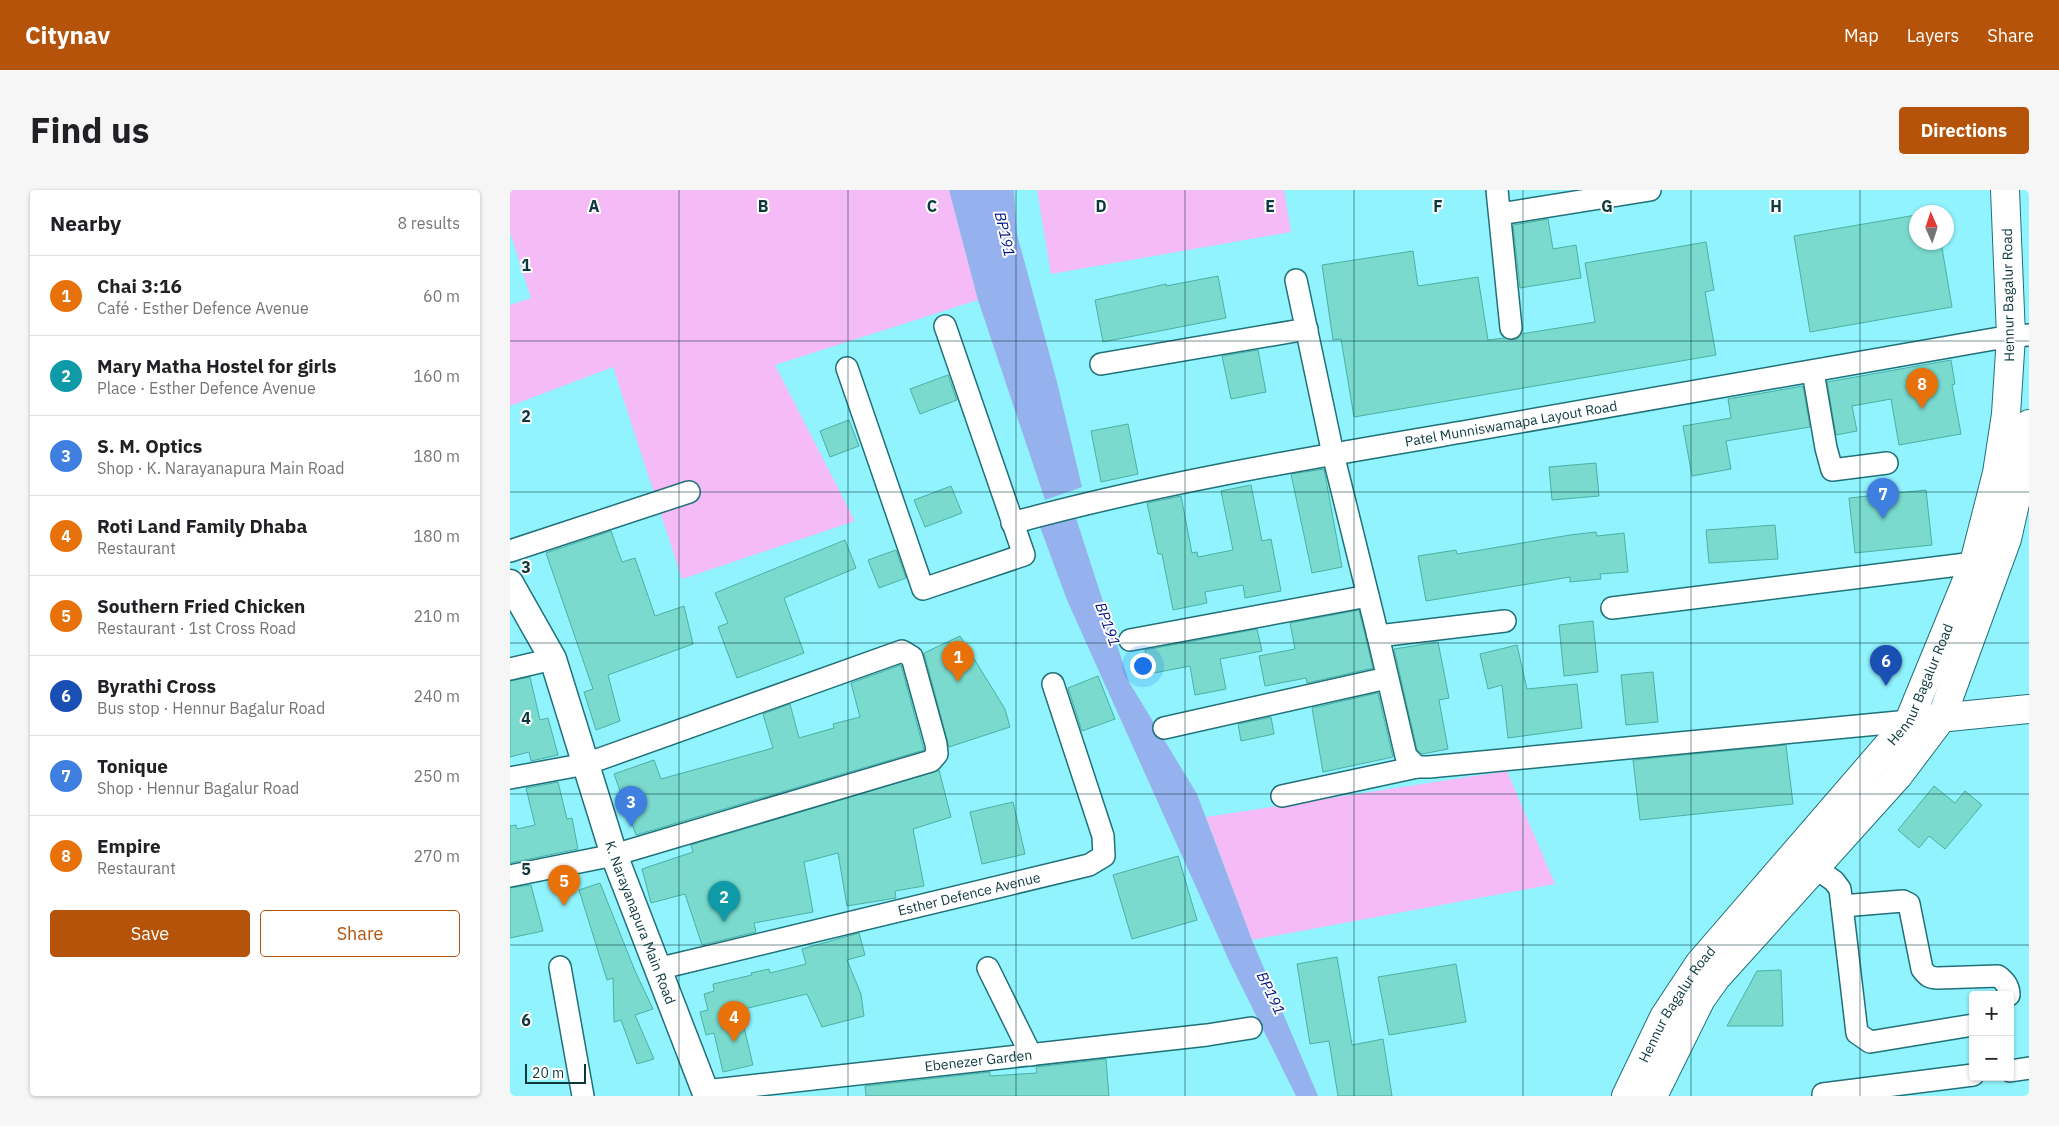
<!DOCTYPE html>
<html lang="en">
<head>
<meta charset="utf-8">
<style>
  :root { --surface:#fff; --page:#f6f6f6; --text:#202124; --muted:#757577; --line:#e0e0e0; --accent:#b45309 }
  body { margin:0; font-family:"IBM Plex Sans",sans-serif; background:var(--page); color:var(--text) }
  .controls { position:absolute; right:15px; bottom:15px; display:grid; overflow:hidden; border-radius:5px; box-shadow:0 1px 4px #0004 }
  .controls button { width:45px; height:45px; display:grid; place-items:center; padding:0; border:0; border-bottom:1px solid var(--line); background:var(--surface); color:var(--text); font:25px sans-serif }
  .compass { position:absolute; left:1399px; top:15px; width:45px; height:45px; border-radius:50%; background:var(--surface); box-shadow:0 1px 4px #0004; rotate:357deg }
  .scale { position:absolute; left:15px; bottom:12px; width:61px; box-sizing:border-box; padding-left:5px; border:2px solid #0b383c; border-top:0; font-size:14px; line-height:18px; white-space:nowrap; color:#0b383c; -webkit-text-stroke:4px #fff; paint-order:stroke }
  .you { position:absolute; left:632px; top:475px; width:18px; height:18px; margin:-12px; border:4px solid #fff; border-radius:50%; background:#1a73e8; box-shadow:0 0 0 8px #1a73e833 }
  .badge { display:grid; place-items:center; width:32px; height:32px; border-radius:50%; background:var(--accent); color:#fff; font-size:16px; font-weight:700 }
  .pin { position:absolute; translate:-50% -41px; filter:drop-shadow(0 1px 2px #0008) }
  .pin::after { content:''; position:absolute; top:26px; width:18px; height:15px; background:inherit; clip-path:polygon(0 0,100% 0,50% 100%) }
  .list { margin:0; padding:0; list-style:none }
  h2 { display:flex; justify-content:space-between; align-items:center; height:65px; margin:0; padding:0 20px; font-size:21px }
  h2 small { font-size:16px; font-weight:400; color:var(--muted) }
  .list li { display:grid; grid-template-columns:32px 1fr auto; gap:15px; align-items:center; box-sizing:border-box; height:80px; padding:0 20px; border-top:1px solid var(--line) }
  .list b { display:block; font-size:19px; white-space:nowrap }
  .list p { margin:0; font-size:16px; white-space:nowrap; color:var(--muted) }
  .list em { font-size:16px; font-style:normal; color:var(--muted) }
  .actions { display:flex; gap:10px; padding:15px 20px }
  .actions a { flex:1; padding:11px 0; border:1px solid var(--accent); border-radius:5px; text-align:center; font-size:18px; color:var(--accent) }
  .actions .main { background:var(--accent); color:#fff }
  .map { position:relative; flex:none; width:1519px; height:906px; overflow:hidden; border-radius:5px }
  header { display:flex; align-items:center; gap:30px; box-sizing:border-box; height:70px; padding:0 25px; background:var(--accent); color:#fff }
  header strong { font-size:24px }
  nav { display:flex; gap:28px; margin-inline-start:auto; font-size:18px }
  .intro { display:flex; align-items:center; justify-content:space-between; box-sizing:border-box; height:120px; padding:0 30px }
  h1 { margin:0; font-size:35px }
  .button { padding:12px 22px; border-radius:5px; background:var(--accent); color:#fff; font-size:18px; font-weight:700 }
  main { display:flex; gap:30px; padding:0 30px }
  aside { flex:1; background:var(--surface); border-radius:5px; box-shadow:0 1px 4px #0004 }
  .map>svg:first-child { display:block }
  .green { fill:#f4bbf7 }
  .water { fill:#96b2ee }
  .building { fill:#79dacd; stroke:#4db0a4 }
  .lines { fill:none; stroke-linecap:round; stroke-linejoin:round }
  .minor-casing { stroke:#207179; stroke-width:24 }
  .tertiary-casing { stroke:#207179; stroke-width:29 }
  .secondary-casing { stroke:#207179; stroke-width:30 }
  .primary-casing { stroke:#207179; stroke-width:30 }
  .minor { stroke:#fff; stroke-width:21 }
  .tertiary { stroke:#fff; stroke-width:26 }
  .secondary { stroke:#fff; stroke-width:28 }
  .primary { stroke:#fff; stroke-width:28 }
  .grid { fill:none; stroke:#0b383c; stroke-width:1; stroke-opacity:0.55 }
  .labels { text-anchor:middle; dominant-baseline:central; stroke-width:4; stroke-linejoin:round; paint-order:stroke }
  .street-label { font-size:14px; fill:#0b383c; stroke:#fff }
  .water-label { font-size:15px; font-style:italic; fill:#03178a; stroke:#fff }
  .grid-label { font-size:16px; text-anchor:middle; font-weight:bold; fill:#0b383c; stroke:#fff; stroke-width:4; stroke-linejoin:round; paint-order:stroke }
</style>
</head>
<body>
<header>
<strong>Citynav</strong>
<nav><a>Map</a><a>Layers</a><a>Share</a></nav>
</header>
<div class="intro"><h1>Find us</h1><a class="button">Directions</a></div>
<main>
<aside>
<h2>Nearby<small>8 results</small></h2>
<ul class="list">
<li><span class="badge" style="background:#e8710a">1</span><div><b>Chai 3:16</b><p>Café · Esther Defence Avenue</p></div><em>60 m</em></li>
<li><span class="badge" style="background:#0f9aa8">2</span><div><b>Mary Matha Hostel for girls</b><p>Place · Esther Defence Avenue</p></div><em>160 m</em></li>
<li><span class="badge" style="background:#3f7fe0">3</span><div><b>S. M. Optics</b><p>Shop · K. Narayanapura Main Road</p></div><em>180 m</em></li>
<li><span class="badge" style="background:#e8710a">4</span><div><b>Roti Land Family Dhaba</b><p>Restaurant</p></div><em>180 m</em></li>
<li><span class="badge" style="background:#e8710a">5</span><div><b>Southern Fried Chicken</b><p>Restaurant · 1st Cross Road</p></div><em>210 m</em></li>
<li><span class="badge" style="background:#1a4fb4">6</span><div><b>Byrathi Cross</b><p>Bus stop · Hennur Bagalur Road</p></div><em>240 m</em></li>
<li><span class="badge" style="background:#3f7fe0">7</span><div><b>Tonique</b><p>Shop · Hennur Bagalur Road</p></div><em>250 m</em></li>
<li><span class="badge" style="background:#e8710a">8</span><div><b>Empire</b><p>Restaurant</p></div><em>270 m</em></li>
</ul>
<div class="actions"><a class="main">Save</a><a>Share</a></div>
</aside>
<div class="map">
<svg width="1519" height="906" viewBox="0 0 1519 906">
  <rect width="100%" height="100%" fill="#90f3fd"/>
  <g class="green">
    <polygon points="0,0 439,0 468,110 265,175 345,331 172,389 103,177 0,216 0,115 21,108 0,42"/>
    <polygon points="527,0 774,0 781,42 541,84"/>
    <polygon points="997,581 1045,694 742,750 696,627"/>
  </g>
  <g class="water">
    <polygon points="439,0 504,0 507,44 547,192 572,297 535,310 468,110"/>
    <polygon points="566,328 619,492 687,604 742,750 808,906 786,906 721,775 557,410 530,337"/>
  </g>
  <g class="building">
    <polygon points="1406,25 1406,52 1431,52 1442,117 1300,142 1284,46"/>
    <polygon points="1038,29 1043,59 1066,55 1071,88 1010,98 1003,35"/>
    <polygon points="1196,52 1204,100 1195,102 1206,165 844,227 831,149 823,150 812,75 903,61 908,96 968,87 978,150 994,148 1002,150 1008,148 1011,144 1085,132 1075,73"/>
    <polygon points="708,86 716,128 593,152 585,110 656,94 656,96"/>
    <polygon points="748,160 756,202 721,209 712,166"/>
    <polygon points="1441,170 1445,194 1442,195 1451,244 1389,255 1381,209 1342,216 1347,241 1326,245 1317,192"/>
    <polygon points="438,185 447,210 410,224 400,199"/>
    <polygon points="1293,196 1300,237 1216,251 1221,279 1182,286 1173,236 1221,228 1218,209"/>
    <polygon points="339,230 349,256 320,267 310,241"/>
    <polygon points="618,234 628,284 591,292 581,241"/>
    <polygon points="1086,273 1089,306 1042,310 1039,277"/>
    <polygon points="814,279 832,377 802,383 781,284"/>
    <polygon points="741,295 752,351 761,349 771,401 735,408 733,395 695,402 697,413 663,420 652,364 648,364 637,313 671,306 682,363 687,362 688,367 723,360 711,301"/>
    <polygon points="441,296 452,323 415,337 404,310"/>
    <polygon points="1416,300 1422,355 1345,363 1339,308"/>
    <polygon points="1265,335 1268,369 1199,373 1196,340"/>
    <polygon points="101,341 112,372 125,368 145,426 174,416 183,454 98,485 110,531 86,540 74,502 83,499 36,363"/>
    <polygon points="1086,342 1087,346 1114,343 1118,382 1090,384 1091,389 1060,392 1060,387 916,411 908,366 946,360 947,364 1060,345"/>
    <polygon points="335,350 346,378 274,408 294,463 227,488 208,437 218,433 205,403"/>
    <polygon points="386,360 396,388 369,398 358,370"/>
    <polygon points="849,420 863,478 797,493 796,488 755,496 749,466 785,459 780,433"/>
    <polygon points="1083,431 1088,482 1054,486 1049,435"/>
    <polygon points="747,439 752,461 710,469 716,499 685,505 680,476 639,484 635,460"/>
    <polygon points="450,446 495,519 500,537 439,557 414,463"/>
    <polygon points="928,452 939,508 929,510 938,559 912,564 907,560 884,459"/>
    <polygon points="1007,455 1017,499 1067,494 1072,538 998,548 992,495 978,499 970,464"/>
    <polygon points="391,475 414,560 126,645 104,584 144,570 151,589 263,558 253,524 280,514 289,548 324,538 323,534 350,527 341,493"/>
    <polygon points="1143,482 1148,532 1116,535 1111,485"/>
    <polygon points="588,486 605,529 572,541 558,498"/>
    <polygon points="20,487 30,530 38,528 48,565 21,571 19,562 0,567 0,491"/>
    <polygon points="868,503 883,567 813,582 802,518"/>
    <polygon points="761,527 764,544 731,551 728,534"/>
    <polygon points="1276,555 1283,614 1130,630 1123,570"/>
    <polygon points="429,580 441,627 403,639 414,696 385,701 386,708 337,716 328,663 294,672 303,722 244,733 246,742 192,755 175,704 141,713 132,679 183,662 181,655"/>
    <polygon points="48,592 57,629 62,628 68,659 0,673 0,636 6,635 7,639 25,635 16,598"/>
    <polygon points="1424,596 1445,613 1455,601 1472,615 1435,659 1419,646 1409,658 1388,640"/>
    <polygon points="503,612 515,664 472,674 460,622"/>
    <polygon points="668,666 687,730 622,749 603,685"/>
    <polygon points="90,693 125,781 143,819 125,825 144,869 127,874 111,830 104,832 103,788 97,790 69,700"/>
    <polygon points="21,695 33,741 0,748 0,698"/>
    <polygon points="349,743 355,765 337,770 351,804 354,826 312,837 297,804 230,820 243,875 213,882 204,843 196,845 190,822 198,820 194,804 204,801 203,794 242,785 241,783 259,779 260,783 296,774 292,759"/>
    <polygon points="827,767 842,855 873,849 882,906 828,906 819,851 800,854 787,774"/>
    <polygon points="946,774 956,832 879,845 868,787"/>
    <polygon points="1271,780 1273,836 1217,836 1247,781"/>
    <polygon points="596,869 599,906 356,906 355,896 480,882 480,886 527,883 526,877"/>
  </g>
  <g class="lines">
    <defs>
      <g id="minor">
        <polyline points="987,0 1001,138"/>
        <polyline points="990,24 1140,0"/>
        <polyline points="786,90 823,264 868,446 995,431"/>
        <polyline points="591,174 797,139"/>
        <polyline points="337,178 413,399 514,365 435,136"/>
        <polyline points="1303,182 1316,258 1322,280 1377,273"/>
        <path id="s1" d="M502,333C651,292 805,267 958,241C1139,210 1320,179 1501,146L1519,145"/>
        <polyline points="0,361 179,302"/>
        <polyline points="1102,418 1464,373"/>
        <polyline points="868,446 896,566 907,577 919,577 1399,531"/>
        <polyline points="620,450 858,406"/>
        <polyline points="0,479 43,469"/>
        <polyline points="654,538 877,488"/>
        <polyline points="0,588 76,574 392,461 402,467 426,554 427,564 421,571 104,665 0,686"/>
        <polyline points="772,606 907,577"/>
        <polyline points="1294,670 1324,691 1330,699 1347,843 1360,852 1463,835"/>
        <path d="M1332,716L1393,711L1399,714L1412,779C1417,786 1420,788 1428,788L1488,786C1495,791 1499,796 1499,805"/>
        <polyline points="50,777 73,906"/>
        <polyline points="478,778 521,865"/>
        <path id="s2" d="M147,779L579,675L594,666L593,646L543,494"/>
        <polyline points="1500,881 1519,878"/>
        <path id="s3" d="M195,901L697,845L741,838"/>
        <polyline points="1313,904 1463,885"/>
      </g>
      <g id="tertiary">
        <path id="s4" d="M0,393L43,469L104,665L197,906"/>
      </g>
      <polyline id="secondary" points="1409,530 1519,519"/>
      <g id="primary">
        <path id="s5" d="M1116,906L1154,827L1189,774L1399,531L1464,373L1487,283L1496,224L1501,146L1495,0"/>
        <polyline points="1143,906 1191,809 1206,788 1388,586 1431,529 1497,349 1517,260 1519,234"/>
      </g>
    </defs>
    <use href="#minor" class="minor-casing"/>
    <use href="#tertiary" class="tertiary-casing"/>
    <use href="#secondary" class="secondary-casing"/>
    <use href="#primary" class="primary-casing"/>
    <use href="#minor" class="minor"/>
    <use href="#tertiary" class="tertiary"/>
    <use href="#secondary" class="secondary"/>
    <use href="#primary" class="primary"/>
  </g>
  <path class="grid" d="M169,0V906M338,0V906M506,0V906M675,0V906M844,0V906M1013,0V906M1181,0V906M1350,0V906M0,151H1519M0,302H1519M0,453H1519M0,604H1519M0,755H1519"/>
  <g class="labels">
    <g class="street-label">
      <text transform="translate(1498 105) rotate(-91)">Hennur Bagalur Road</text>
      <text stroke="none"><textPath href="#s1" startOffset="509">Patel Munniswamapa Layout Road</textPath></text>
      <text stroke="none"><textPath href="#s5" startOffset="510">Hennur Bagalur Road</textPath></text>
      <text stroke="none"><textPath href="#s2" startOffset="321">Esther Defence Avenue</textPath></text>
      <text stroke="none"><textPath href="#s4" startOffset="365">K. Narayanapura Main Road</textPath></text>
      <text stroke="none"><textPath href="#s5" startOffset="105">Hennur Bagalur Road</textPath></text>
      <text stroke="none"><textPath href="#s3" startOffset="275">Ebenezer Garden</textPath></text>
    </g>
    <g class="water-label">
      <text transform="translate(495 44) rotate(77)">BP191</text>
      <text transform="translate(598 434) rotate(70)">BP191</text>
      <text transform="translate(761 803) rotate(64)">BP191</text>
    </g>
  </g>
  <g class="grid-label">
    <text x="84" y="22">A</text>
    <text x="253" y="22">B</text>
    <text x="422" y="22">C</text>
    <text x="591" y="22">D</text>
    <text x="760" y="22">E</text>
    <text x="928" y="22">F</text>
    <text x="1097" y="22">G</text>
    <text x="1266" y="22">H</text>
    <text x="16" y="81">1</text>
    <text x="16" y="232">2</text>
    <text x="16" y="383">3</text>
    <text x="16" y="534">4</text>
    <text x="16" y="685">5</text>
    <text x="16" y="836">6</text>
  </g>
</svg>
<div class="controls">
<button>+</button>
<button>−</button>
</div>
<svg class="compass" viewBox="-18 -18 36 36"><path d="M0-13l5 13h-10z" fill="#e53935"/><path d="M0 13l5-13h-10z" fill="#757577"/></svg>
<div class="scale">20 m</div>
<div class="you"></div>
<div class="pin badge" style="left:448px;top:492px;background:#e8710a">1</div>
<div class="pin badge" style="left:214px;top:732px;background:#0f9aa8">2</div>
<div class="pin badge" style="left:121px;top:637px;background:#3f7fe0">3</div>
<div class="pin badge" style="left:224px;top:852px;background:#e8710a">4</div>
<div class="pin badge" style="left:54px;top:716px;background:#e8710a">5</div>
<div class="pin badge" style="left:1376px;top:496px;background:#1a4fb4">6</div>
<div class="pin badge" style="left:1373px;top:329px;background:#3f7fe0">7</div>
<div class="pin badge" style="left:1412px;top:219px;background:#e8710a">8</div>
</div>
</main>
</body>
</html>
